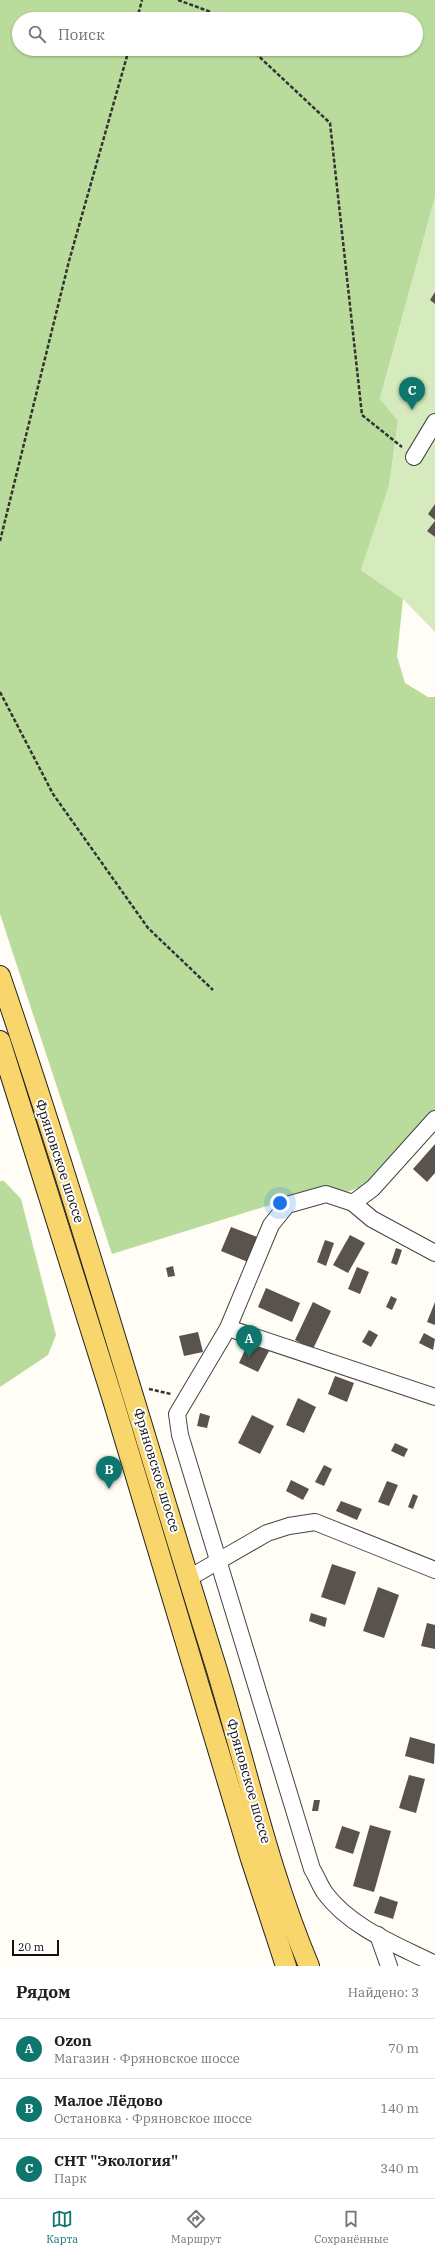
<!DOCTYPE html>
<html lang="ru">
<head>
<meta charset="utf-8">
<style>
  :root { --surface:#fff; --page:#f2f2f2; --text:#202124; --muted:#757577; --line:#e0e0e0; --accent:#0f766e }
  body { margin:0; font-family:"IBM Plex Serif",serif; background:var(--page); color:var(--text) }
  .scale { position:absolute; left:12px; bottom:10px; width:47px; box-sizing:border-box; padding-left:4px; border:2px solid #111; border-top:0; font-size:11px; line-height:14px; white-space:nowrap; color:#111; -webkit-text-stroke:3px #fff; paint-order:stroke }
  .you { position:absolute; left:280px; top:1203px; width:14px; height:14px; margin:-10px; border:3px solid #fff; border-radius:50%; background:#1a73e8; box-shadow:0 0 0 6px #1a73e833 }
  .badge { display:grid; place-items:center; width:26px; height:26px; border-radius:50%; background:var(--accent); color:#fff; font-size:13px; font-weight:700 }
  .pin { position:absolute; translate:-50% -33px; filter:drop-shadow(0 1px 2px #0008) }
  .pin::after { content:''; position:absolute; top:21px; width:14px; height:12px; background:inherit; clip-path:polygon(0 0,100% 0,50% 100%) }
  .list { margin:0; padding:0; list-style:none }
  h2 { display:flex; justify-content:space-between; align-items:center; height:52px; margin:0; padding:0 16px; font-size:17px }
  h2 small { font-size:13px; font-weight:400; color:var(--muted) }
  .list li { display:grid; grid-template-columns:26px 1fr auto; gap:12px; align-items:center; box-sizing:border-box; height:60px; padding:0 16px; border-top:1px solid var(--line) }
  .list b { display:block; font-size:15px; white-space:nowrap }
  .list p { margin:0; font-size:13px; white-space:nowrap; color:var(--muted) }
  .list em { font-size:13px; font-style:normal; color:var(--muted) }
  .icon { flex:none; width:22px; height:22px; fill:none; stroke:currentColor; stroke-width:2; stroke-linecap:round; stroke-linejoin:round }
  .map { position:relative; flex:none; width:435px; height:1966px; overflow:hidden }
  .search { position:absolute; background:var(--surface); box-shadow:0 1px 3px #0004; left:12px; right:12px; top:12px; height:44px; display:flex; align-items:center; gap:10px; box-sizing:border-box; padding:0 14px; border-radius:22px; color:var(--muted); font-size:15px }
  .sheet { height:232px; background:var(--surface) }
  nav { display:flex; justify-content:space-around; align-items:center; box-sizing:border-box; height:56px; border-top:1px solid var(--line); background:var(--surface); font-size:11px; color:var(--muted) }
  nav a { display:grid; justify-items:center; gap:2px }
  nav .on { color:var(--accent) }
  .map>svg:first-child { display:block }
  .green { fill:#d5ebbd }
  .forest { fill:#b9dc9c; fill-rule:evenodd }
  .building { fill:#5a524d }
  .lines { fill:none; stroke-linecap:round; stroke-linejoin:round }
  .minor-casing { stroke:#444; stroke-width:18 }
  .major-casing { stroke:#222; stroke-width:22 }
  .path { stroke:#333; stroke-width:2.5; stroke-dasharray:4 2; stroke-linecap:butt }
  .minor { stroke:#fff; stroke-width:16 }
  .major { stroke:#f9d66b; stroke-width:20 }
  .labels { text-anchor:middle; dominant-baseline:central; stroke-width:4; stroke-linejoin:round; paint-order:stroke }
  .street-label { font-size:14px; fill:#111; stroke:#fff }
</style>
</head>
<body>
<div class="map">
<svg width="435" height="1966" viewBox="0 0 435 1966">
  <rect width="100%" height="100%" fill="#fffdf5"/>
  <polygon class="green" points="435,197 435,632 403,599 361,570 389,486 398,422 380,400"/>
  <g class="forest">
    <path d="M0,0H435V197L380,399L398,421L389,486L361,570L403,599L397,656L405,683L428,697H435V1111L401,1152L361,1187L315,1203L273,1204L112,1254L0,914ZM19,19H416V49H19Z"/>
    <polygon points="0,1181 4,1181 21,1199 56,1335 48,1355 0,1387"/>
  </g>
  <g class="building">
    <polygon points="435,292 435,304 430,300"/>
    <polygon points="435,504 435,520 428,514"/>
    <polygon points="435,521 435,537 427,531"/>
    <polygon points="435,1144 435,1173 427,1182 413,1169"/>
    <polygon points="231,1227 257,1237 248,1262 221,1251"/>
    <polygon points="350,1235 365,1243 348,1273 333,1265"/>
    <polygon points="325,1240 334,1243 326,1266 317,1262"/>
    <polygon points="396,1248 402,1250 397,1265 391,1263"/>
    <polygon points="173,1266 175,1276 168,1277 166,1268"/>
    <polygon points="357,1267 369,1272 360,1294 348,1289"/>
    <polygon points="266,1288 300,1303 292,1322 258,1307"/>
    <polygon points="391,1296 397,1299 392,1310 386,1307"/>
    <polygon points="313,1302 331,1311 313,1349 295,1340"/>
    <polygon points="435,1302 435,1325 427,1322"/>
    <polygon points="369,1330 378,1335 371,1347 362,1342"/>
    <polygon points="198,1332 203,1352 184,1356 179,1336"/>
    <polygon points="424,1333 435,1339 433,1350 419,1343"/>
    <polygon points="249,1341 269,1351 258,1372 239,1363"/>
    <polygon points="335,1376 354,1383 347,1402 328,1394"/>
    <polygon points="298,1398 316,1407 304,1433 286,1425"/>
    <polygon points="200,1413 210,1416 207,1428 197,1426"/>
    <polygon points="252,1415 274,1426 260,1454 238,1443"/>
    <polygon points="395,1443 408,1449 404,1457 391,1451"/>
    <polygon points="324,1465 332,1469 324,1486 315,1482"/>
    <polygon points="291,1480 309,1489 303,1500 286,1491"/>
    <polygon points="387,1481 398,1485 389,1506 378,1502"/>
    <polygon points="413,1494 418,1496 413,1509 408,1507"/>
    <polygon points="341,1501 362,1509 357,1520 336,1511"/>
    <polygon points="332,1564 356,1572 345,1605 321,1597"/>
    <polygon points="378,1587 399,1595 384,1638 363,1631"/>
    <polygon points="311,1613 327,1618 325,1627 309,1621"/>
    <polygon points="427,1623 435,1625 435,1649 421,1646"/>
    <polygon points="410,1737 435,1744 434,1764 405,1756"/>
    <polygon points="409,1775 425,1779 416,1813 399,1808"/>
    <polygon points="314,1800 320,1800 318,1811 312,1811"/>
    <polygon points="370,1825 391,1831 374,1892 353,1886"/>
    <polygon points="342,1826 360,1832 353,1854 335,1848"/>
    <polygon points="380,1896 398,1902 393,1919 374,1913"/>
  </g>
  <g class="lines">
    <defs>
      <g id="minor">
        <polyline points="414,457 435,422"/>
        <path d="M435,1119L373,1188L353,1203L326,1194L287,1205L271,1225L228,1328L177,1414L180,1435L312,1869C317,1877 320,1886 325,1893C351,1928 397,1945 435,1964"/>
        <polyline points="353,1203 372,1219 435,1253"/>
        <polyline points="228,1328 435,1397"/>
        <polyline points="189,1578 267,1533 289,1526 315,1522 435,1570"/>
        <polyline points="378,1935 389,1966"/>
      </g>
      <g id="major">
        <path d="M0,976C78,1205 144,1437 216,1667C246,1765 269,1872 309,1966"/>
        <polyline points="0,1041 113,1400 251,1859 286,1966"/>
      </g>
    </defs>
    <use href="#minor" class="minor-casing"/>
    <use href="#major" class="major-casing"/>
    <g class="path">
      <polyline points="178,0 211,12 219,19"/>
      <polyline points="137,19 142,0"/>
      <polyline points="251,49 330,123 362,415 402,447"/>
      <polyline points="0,541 69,261 129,49"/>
      <polyline points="0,692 53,794 148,928 213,990"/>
      <polyline points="149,1389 171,1394"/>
    </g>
    <use href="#minor" class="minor"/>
    <use href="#major" class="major"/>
  </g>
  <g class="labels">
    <g class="street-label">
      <text transform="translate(60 1161) rotate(72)">Фряновское шоссе</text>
      <text transform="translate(157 1470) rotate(73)">Фряновское шоссе</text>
      <text transform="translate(249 1781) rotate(74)">Фряновское шоссе</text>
    </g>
  </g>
</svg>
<div class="scale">20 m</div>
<div class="you"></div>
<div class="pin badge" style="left:249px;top:1358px">A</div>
<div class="pin badge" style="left:109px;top:1489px">B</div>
<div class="pin badge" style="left:412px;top:410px">C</div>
<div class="search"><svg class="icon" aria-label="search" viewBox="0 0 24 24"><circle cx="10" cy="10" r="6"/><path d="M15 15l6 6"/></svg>Поиск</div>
</div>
<section class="sheet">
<h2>Рядом<small>Найдено: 3</small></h2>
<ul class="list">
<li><span class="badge">A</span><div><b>Ozon</b><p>Магазин · Фряновское шоссе</p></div><em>70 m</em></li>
<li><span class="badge">B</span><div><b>Малое Лёдово</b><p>Остановка · Фряновское шоссе</p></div><em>140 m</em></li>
<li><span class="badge">C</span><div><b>СНТ &quot;Экология&quot;</b><p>Парк</p></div><em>340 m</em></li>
</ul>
</section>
<nav>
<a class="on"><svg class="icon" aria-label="map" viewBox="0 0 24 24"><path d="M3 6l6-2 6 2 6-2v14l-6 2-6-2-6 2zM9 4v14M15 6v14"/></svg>Карта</a>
<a><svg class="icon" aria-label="directions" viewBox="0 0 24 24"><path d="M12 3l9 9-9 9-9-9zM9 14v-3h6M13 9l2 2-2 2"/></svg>Маршрут</a>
<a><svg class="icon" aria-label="saved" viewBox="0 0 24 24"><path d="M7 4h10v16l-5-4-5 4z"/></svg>Сохранённые</a>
</nav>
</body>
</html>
